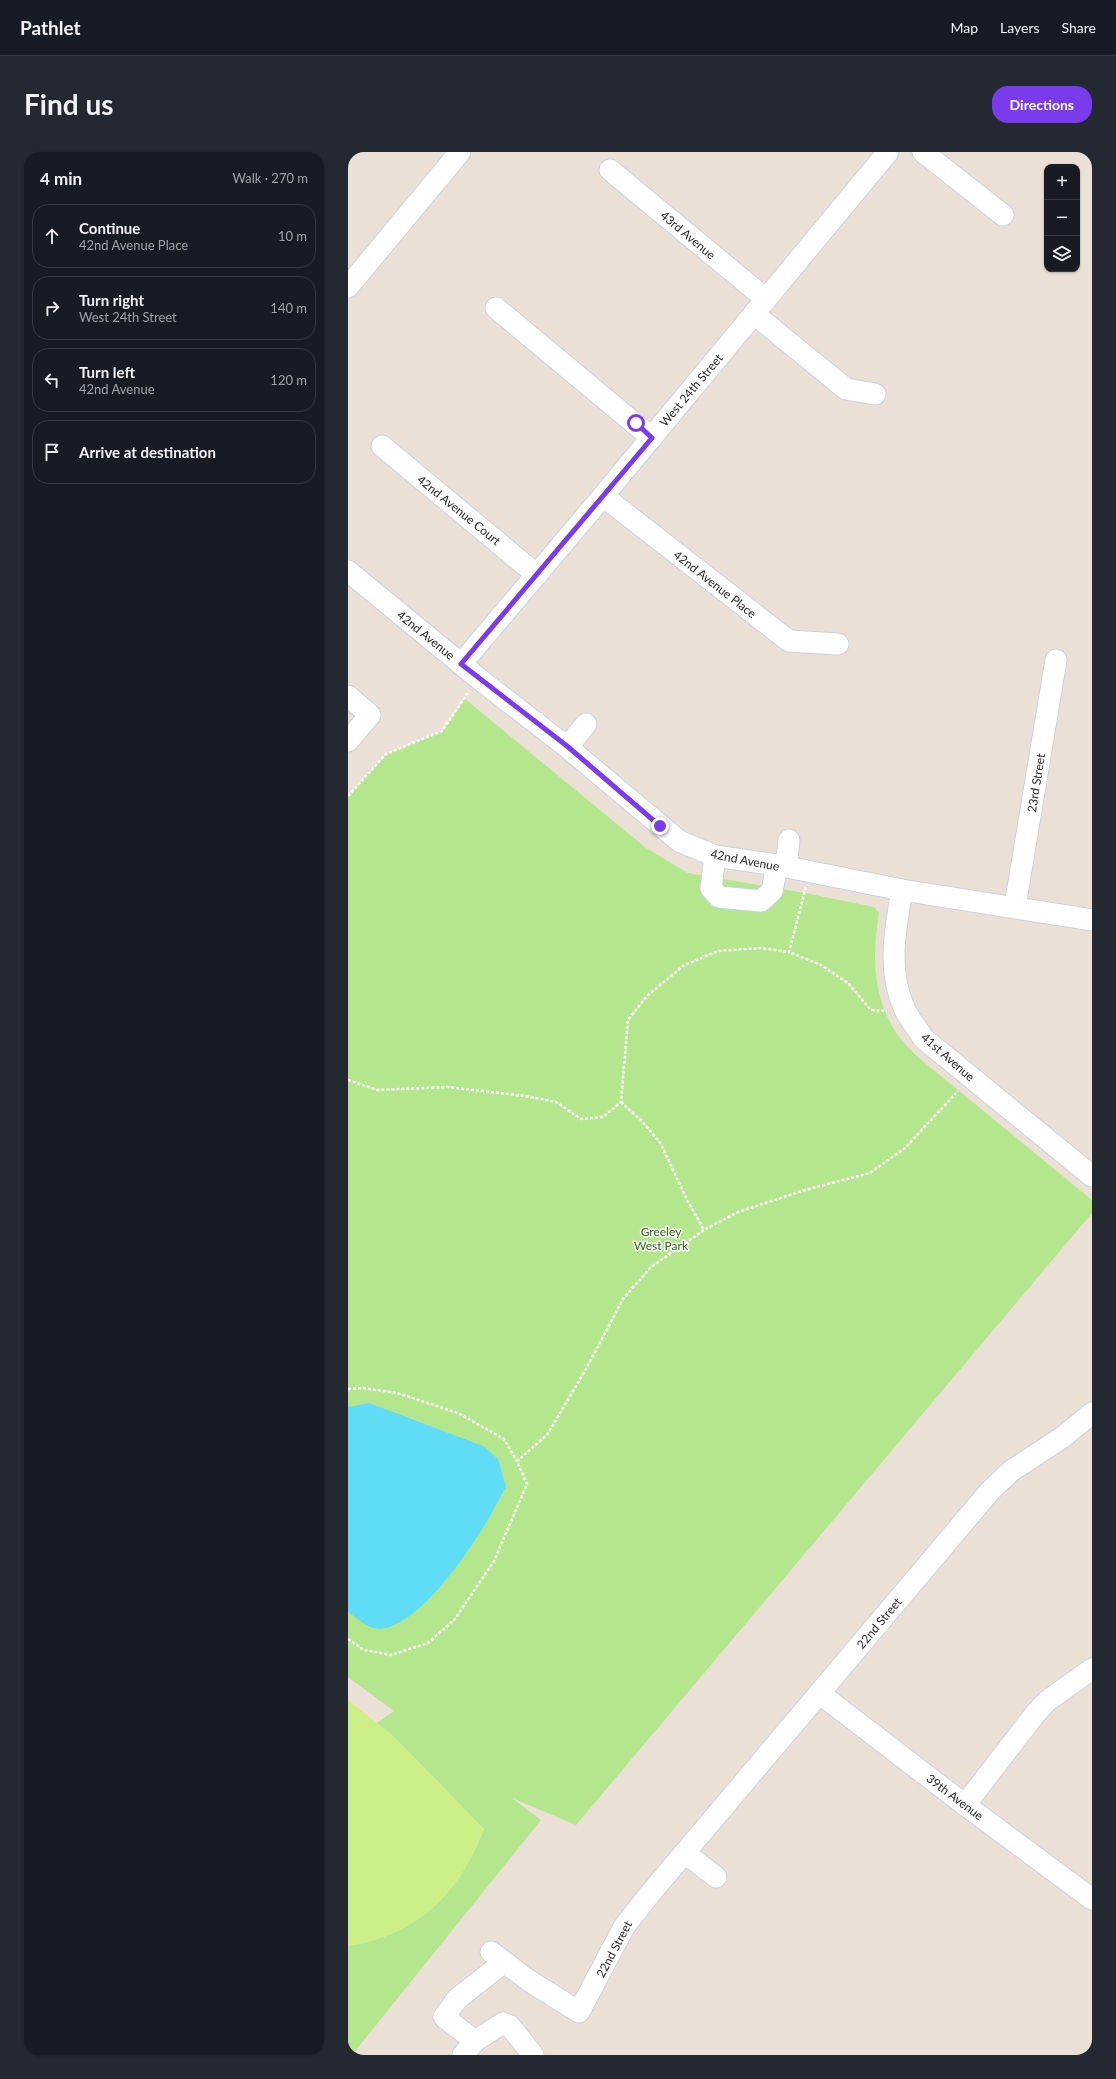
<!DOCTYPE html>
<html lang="en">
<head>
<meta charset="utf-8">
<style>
  :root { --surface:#171b24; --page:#242831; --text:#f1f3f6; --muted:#9ea1a6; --line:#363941; --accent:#7c3aed }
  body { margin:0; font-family:Lato,sans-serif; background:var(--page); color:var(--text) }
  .controls { position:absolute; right:12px; top:12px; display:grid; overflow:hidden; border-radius:8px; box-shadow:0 1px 3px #0004 }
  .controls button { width:36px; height:36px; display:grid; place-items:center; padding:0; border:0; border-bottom:1px solid var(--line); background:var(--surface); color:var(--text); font:20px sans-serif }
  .stop { position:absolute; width:12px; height:12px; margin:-9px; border:3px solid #7c3aed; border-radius:50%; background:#fff }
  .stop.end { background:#7c3aed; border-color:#fff; box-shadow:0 1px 4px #0008 }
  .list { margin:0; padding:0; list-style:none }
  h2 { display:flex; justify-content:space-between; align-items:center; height:52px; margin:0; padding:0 16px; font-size:17px }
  h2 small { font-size:13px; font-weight:400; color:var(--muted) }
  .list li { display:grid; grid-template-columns:26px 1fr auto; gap:12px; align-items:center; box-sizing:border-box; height:64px; margin:0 8px 8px; padding:0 8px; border:1px solid var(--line); border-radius:16px }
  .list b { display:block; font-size:15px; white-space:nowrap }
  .list p { margin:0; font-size:13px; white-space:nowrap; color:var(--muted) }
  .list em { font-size:13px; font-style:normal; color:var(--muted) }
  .icon { flex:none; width:22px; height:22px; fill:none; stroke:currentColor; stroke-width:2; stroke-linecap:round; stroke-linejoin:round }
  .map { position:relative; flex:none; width:744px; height:1903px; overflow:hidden; border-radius:16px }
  header { display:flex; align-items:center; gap:24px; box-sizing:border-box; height:56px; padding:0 20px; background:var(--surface); border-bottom:1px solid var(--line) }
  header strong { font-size:19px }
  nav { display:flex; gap:22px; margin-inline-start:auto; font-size:14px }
  .intro { display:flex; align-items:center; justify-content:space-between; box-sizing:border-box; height:96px; padding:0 24px }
  h1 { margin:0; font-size:28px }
  .button { padding:10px 18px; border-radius:16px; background:var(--accent); color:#fff; font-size:14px; font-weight:700 }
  main { display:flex; gap:24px; padding:0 24px }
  aside { flex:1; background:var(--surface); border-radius:16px; box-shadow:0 1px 3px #0004 }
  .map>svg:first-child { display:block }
  .green { fill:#b4e68e }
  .pitch { fill:#cdef88 }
  .water { fill:#60dcf6 }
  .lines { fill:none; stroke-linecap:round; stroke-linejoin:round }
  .minor-casing { stroke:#cbd2e1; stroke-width:23 }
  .path { stroke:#fff; stroke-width:2.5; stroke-dasharray:3 2; stroke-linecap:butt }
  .minor { stroke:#fff; stroke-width:21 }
  .route { stroke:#7c3aed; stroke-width:5 }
  .labels { text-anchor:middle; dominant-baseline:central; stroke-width:3; stroke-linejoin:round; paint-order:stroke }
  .street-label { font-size:12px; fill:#262626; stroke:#fff }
  .park-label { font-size:12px; fill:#2c6614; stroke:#fff }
</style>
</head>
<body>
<header>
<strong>Pathlet</strong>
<nav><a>Map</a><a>Layers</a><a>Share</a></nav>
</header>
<div class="intro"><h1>Find us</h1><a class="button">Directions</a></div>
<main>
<aside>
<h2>4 min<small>Walk · 270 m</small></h2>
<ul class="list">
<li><svg class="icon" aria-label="ahead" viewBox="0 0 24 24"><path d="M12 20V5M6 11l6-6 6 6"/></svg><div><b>Continue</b><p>42nd Avenue Place</p></div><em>10 m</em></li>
<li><svg class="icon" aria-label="right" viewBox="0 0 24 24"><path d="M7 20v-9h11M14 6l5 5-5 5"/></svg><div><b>Turn right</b><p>West 24th Street</p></div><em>140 m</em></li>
<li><svg class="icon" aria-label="left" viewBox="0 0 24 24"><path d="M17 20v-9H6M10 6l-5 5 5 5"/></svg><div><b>Turn left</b><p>42nd Avenue</p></div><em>120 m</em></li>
<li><svg class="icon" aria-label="arrive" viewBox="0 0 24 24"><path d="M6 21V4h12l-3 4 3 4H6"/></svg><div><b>Arrive at destination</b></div></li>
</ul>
</aside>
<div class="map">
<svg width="744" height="1903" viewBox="0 0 744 1903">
  <rect width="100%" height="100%" fill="#ebe0d6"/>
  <path class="green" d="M117,547L298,696L340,721L457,741L526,755L531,761C524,805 524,843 549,882C555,891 564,899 572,907L744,1048V1061L228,1673L164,1646L193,1668L4,1903H0V1794C71,1782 110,1743 136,1677L45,1584L29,1571L46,1559L0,1525V644L38,602L94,579Z"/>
  <path class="pitch" d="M0,1548L45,1584L136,1677C110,1743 71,1782 0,1794Z"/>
  <path class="water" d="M21,1251L135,1294L150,1307L158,1335C151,1346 146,1358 139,1369C120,1401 71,1474 32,1477C20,1477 9,1466 0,1460V1255Z"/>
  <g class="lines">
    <defs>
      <g id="minor">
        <polyline points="575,0 655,63"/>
        <polyline points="262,18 418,147"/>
        <polyline points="0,135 112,0"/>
        <polyline points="148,156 304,286"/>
        <polyline points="406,162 498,237 527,242"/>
        <polyline points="34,294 189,423"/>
        <polyline points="255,344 441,489 490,492"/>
        <polyline points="0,419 135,530 219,595 331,689 367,704 429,713 554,738 744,768"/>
        <polyline points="113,512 255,344 540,0"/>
        <polyline points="0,544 22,563 0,589"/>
        <polyline points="219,595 238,572"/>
        <polyline points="367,704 363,736 371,745 413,749 424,739 429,713"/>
        <polyline points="438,715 441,688"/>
        <path d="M554,738C547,778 539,819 557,858C562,868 570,877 575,886L744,1024"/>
        <polyline points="667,754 708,508"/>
        <polyline points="471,1541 617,1653 744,1747"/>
        <polyline points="617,1653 687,1562 699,1549 744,1517"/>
        <polyline points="337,1701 368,1725"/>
        <polyline points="143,1800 180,1828 231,1860 276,1775 301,1743 642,1339 663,1319 715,1285 744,1261"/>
        <polyline points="127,1889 96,1865 109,1847 156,1810"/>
        <polyline points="115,1903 127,1889 155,1871 162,1874 185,1903"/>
      </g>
    </defs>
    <use href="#minor" class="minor-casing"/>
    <g class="path">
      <polyline points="0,644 38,602 94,579 121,539"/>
      <polyline points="458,735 441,800 473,813 500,831 523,858 539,859"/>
      <polyline points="0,928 29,938 100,935 177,944 208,950 233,967 255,965 273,950 280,868 299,844 335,814 370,799 413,796 441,800"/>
      <polyline points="273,950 294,969 313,992 338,1046 356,1078"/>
      <polyline points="0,1237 15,1236 49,1241 110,1261 156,1287 169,1309"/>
      <polyline points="0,1487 16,1498 43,1503 80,1491 107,1467 146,1409 179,1332 169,1309 199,1283 238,1217 275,1147 303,1115 356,1078 390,1060 457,1038 522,1021 557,996 610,939"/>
    </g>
    <use href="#minor" class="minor"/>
  </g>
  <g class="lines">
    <polyline class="route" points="288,271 304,286 113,512 219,594 312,674"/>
  </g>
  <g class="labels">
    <g class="street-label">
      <text transform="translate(340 83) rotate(40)">43rd Avenue</text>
      <text transform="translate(343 238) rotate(-50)">West 24th Street</text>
      <text transform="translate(111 358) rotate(39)">42nd Avenue Court</text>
      <text transform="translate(367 432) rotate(38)">42nd Avenue Place</text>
      <text transform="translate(78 483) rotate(39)">42nd Avenue</text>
      <text transform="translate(688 631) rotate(-81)">23rd Street</text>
      <text transform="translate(397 708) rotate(11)">42nd Avenue</text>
      <text transform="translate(600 905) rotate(41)">41st Avenue</text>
      <text transform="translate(531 1471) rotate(-50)">22nd Street</text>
      <text transform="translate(607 1645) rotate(37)">39th Avenue</text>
      <text transform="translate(266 1797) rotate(-62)">22nd Street</text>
    </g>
    <g class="park-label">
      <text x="313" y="1079">Greeley<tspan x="313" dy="14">West Park</tspan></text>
    </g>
  </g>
</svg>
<div class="controls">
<button>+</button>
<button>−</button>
<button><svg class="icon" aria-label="layers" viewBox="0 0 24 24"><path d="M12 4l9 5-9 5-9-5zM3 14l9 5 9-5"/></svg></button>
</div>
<div class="stop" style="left:288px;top:271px"></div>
<div class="stop end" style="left:312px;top:674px"></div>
</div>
</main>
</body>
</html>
